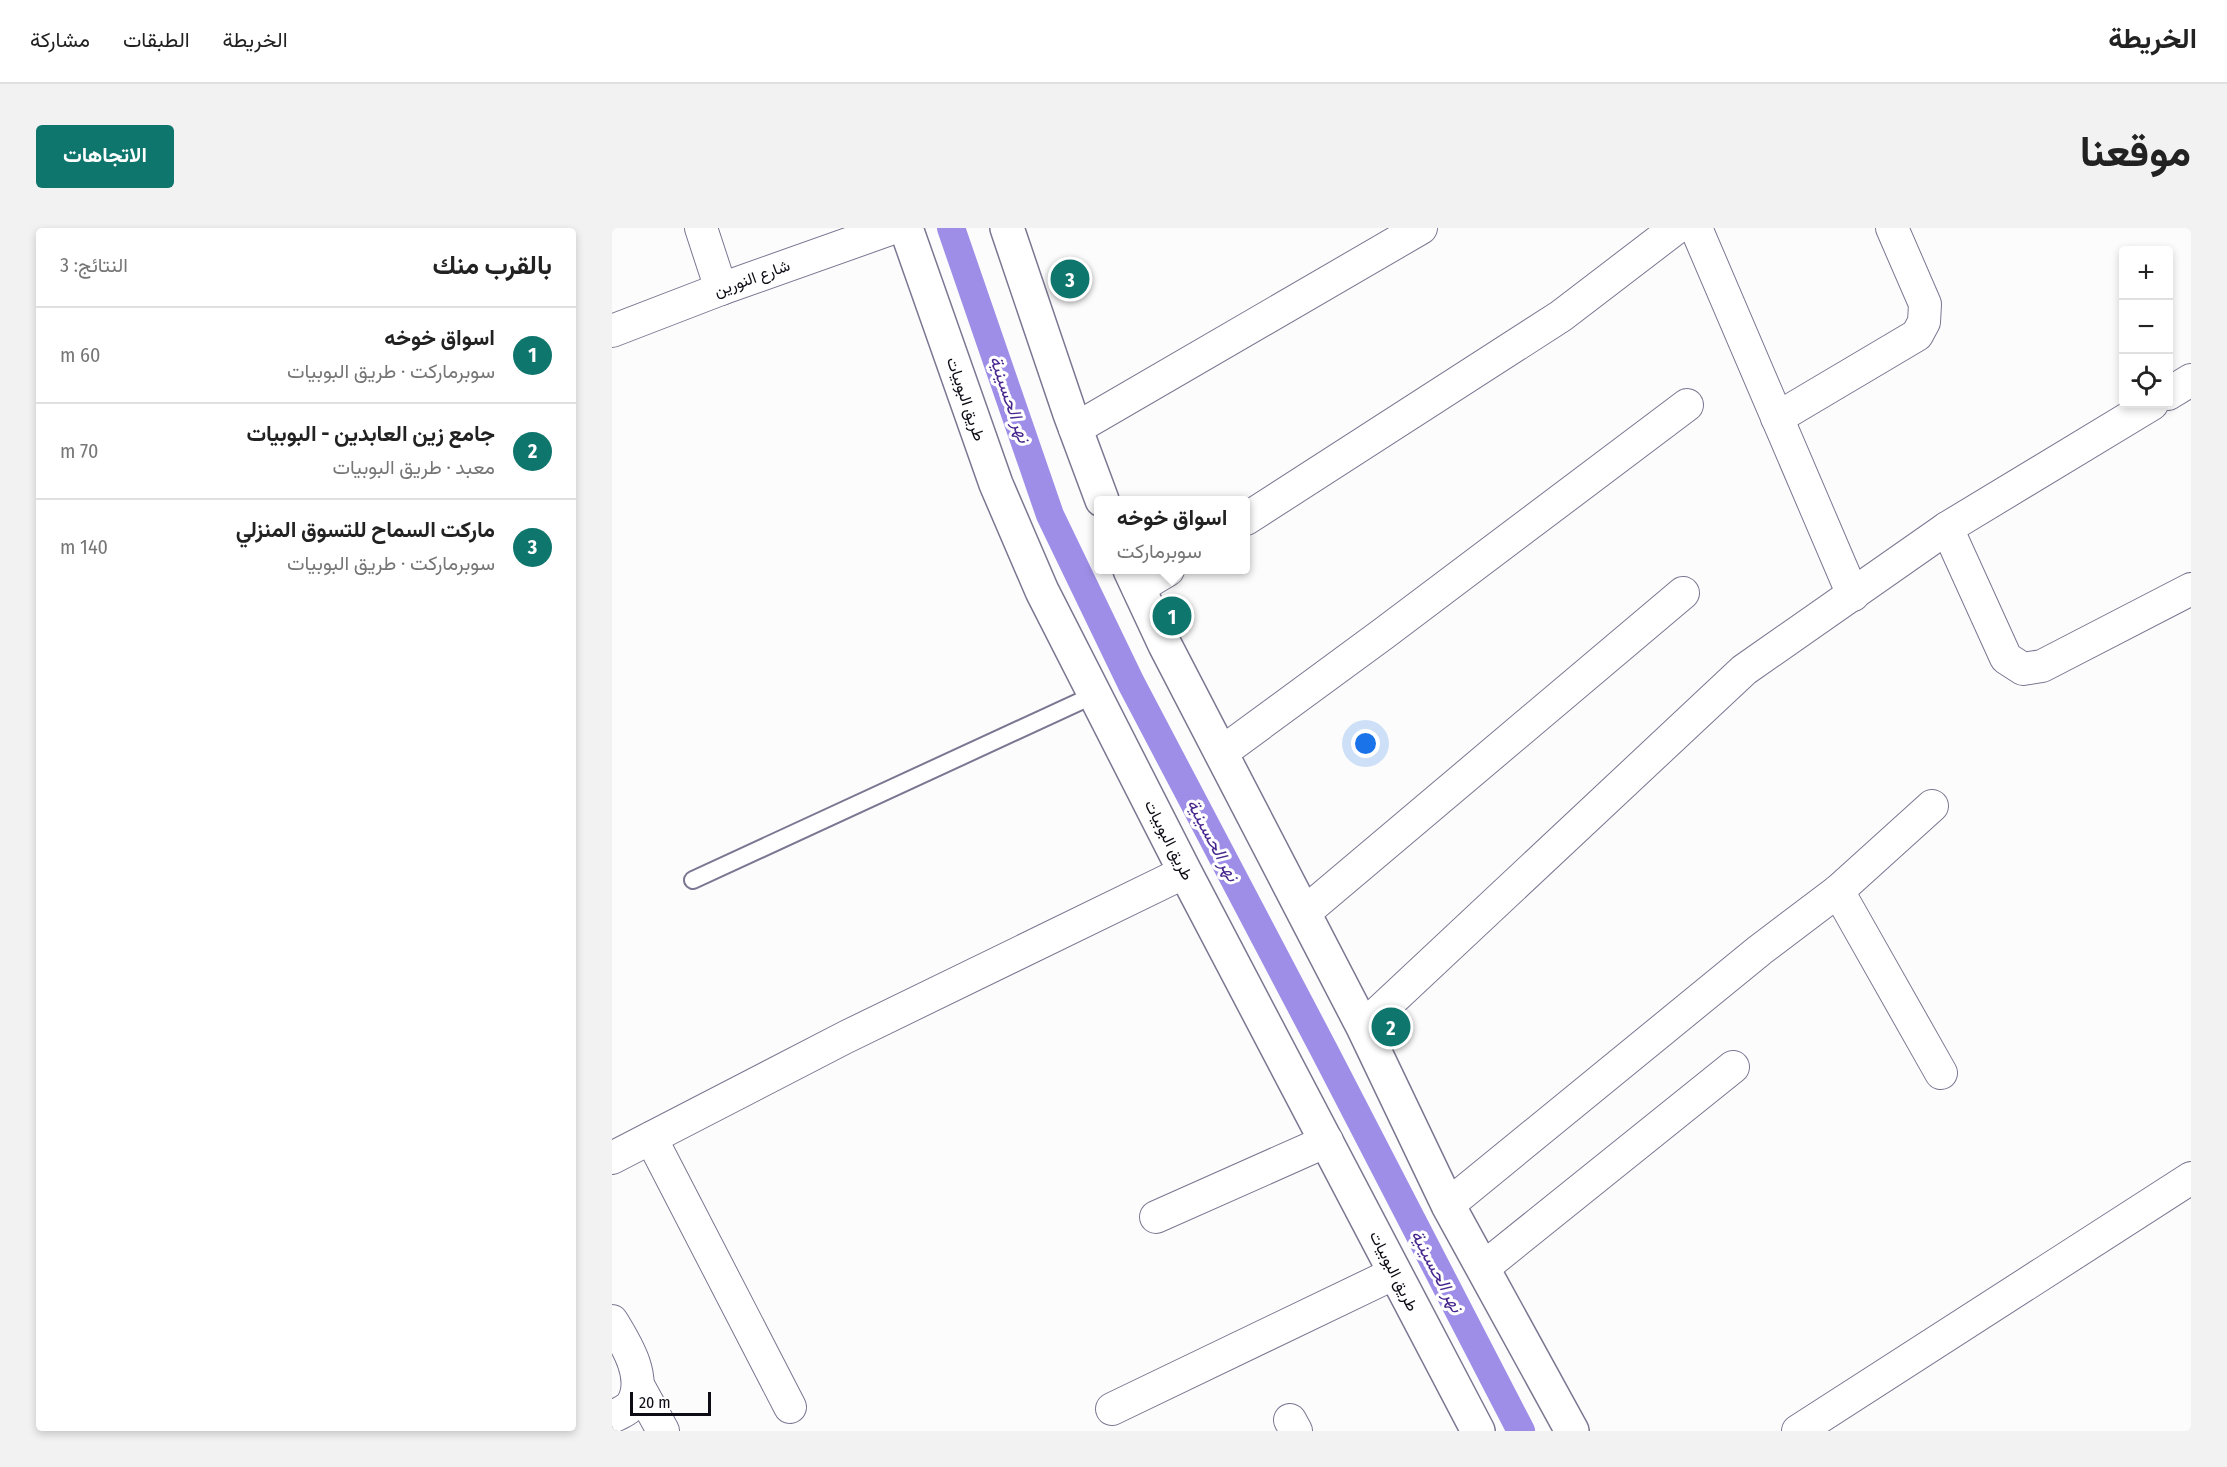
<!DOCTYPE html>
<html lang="ar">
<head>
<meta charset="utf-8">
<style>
  :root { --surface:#fff; --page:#f2f2f2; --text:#222; --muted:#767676; --line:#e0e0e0; --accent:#0f766e }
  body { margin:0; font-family:"Fira Sans Condensed",Vazirmatn,sans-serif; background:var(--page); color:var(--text); direction:rtl }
  .controls { position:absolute; right:18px; top:18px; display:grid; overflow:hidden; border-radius:6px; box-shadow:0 3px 9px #0003 }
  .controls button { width:54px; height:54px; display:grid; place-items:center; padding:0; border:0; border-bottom:2px solid var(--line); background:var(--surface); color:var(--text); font:30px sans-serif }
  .scale { position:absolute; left:18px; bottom:15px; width:81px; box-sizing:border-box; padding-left:6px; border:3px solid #0d0c15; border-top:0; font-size:16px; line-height:21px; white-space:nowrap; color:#0d0c15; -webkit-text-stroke:4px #fff; paint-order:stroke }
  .you { position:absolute; left:754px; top:516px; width:21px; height:21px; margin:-15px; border:4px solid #fff; border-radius:50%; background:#1a73e8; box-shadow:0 0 0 9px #1a73e833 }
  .badge { display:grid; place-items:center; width:39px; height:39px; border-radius:50%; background:var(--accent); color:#fff; font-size:20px; font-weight:700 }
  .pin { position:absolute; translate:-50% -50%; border:3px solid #fff; box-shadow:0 2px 6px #0006 }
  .popup { position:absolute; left:482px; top:268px; width:156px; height:78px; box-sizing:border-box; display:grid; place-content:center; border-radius:6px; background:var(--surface); filter:drop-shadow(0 2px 4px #0005); font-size:20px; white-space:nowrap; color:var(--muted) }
  .popup b { font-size:22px; color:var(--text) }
  .popup::after { content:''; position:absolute; left:50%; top:100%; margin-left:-12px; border:12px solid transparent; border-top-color:var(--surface) }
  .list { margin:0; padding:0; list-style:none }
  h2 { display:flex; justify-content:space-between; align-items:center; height:78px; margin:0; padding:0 24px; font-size:26px }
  h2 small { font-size:20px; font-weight:400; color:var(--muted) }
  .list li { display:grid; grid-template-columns:39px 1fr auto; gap:18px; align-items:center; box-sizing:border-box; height:96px; padding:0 24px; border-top:2px solid var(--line) }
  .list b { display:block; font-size:22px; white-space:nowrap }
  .list p { margin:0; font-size:20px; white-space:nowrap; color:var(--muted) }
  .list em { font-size:20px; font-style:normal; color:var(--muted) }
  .icon { flex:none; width:33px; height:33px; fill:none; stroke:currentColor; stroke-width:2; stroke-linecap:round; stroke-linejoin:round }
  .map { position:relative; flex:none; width:1579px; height:1203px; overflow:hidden; direction:ltr; border-radius:6px }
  header { display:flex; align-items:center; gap:36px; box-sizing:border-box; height:84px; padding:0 30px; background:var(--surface); border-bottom:2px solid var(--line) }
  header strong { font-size:28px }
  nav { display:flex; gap:33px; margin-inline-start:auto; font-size:21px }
  .intro { display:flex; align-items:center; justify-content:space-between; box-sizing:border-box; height:144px; padding:0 36px }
  h1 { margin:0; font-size:42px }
  .button { padding:15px 27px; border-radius:6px; background:var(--accent); color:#fff; font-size:21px; font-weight:700 }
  main { display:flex; gap:36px; padding:0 36px }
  aside { flex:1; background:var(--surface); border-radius:6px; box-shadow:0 3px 9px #0003 }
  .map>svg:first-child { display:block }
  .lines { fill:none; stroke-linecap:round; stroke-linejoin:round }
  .canal { stroke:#9f8ee7; stroke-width:28 }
  .service-casing { stroke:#7b7792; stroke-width:20 }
  .minor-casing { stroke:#7b7792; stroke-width:34 }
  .secondary-casing { stroke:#7b7792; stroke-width:36 }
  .service { stroke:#fff; stroke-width:16 }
  .minor { stroke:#fff; stroke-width:32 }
  .secondary { stroke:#fff; stroke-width:33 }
  .labels { text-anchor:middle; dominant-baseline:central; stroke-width:6; stroke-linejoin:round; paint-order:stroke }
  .street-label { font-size:16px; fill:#0d0c15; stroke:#fff }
  .water-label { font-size:18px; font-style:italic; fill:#47268e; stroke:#fff }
</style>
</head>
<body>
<header>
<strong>الخريطة</strong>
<nav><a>الخريطة</a><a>الطبقات</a><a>مشاركة</a></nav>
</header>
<div class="intro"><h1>موقعنا</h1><a class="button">الاتجاهات</a></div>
<main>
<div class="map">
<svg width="1579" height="1203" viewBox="0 0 1579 1203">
  <rect width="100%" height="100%" fill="#fcfcfc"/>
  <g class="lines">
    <polyline class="canal" points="339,0 438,287 519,455 713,824 909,1203"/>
    <defs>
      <polyline id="service" points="81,652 482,467"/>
      <g id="minor">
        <polyline points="89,0 109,61"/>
        <polyline points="1084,0 1241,367"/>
        <polyline points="0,103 109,61 281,0"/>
        <polyline points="1556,166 1579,152"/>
        <polyline points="1165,190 1305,107 1312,94 1313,76 1280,0"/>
        <polyline points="463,201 809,0"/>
        <polyline points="634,291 949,88 1064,0"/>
        <polyline points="1335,300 1394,430 1411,441 1430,438 1579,361"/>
        <polyline points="526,360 556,342"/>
        <polyline points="609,525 771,406 1075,177"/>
        <polyline points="1226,663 1329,845"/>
        <polyline points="692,685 1071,365"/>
        <polyline points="751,799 1132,442 1335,300 1540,176"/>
        <polyline points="39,910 178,1179"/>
        <polyline points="0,930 234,809 573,644"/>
        <polyline points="836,977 1148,722 1226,663 1320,578"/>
        <polyline points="544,989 715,913"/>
        <polyline points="871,1040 1121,839"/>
        <path d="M0,1093C14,1116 36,1150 20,1176C16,1182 6,1186 0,1189"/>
        <polyline points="27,1159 51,1203"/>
        <polyline points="500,1181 783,1045"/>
        <polyline points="678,1192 684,1203"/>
        <polyline points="1186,1203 1579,950"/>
      </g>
      <g id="secondary">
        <polyline points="294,0 384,256 430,363 573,644 866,1203"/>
        <polyline points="395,0 458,186 490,272"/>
        <polyline points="518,342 553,417 751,799 836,977 960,1203"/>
      </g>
    </defs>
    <use href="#service" class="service-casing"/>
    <use href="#minor" class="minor-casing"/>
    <use href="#secondary" class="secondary-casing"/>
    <use href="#service" class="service"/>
    <use href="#minor" class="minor"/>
    <use href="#secondary" class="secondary"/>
  </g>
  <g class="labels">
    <g class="street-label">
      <text transform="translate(140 50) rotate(-20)">شارع النورين</text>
      <text transform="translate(354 171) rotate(71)">طريق البوبيات</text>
      <text transform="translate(557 612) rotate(63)">طريق البوبيات</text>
      <text transform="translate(782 1043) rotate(63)">طريق البوبيات</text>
    </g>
    <g class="water-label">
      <text transform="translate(398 171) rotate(71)">نهر الحسينية</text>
      <text transform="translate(601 612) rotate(62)">نهر الحسينية</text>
      <text transform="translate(825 1043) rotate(62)">نهر الحسينية</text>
    </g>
  </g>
</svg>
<div class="controls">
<button>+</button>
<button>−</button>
<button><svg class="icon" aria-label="locate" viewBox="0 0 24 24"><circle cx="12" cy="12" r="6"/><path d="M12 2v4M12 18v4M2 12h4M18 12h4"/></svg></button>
</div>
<div class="scale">20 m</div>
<div class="you"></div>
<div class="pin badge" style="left:560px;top:388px">1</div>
<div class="popup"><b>اسواق خوخه</b>سوبرماركت</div>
<div class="pin badge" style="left:779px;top:799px">2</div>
<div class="pin badge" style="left:458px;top:51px">3</div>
</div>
<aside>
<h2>بالقرب منك<small>النتائج: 3</small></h2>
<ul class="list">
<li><span class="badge">1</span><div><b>اسواق خوخه</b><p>سوبرماركت · طريق البوبيات</p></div><em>60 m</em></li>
<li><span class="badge">2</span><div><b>جامع زين العابدين - البوبيات</b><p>معبد · طريق البوبيات</p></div><em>70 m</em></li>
<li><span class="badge">3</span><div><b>ماركت السماح للتسوق المنزلي</b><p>سوبرماركت · طريق البوبيات</p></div><em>140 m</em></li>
</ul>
</aside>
</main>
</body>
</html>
